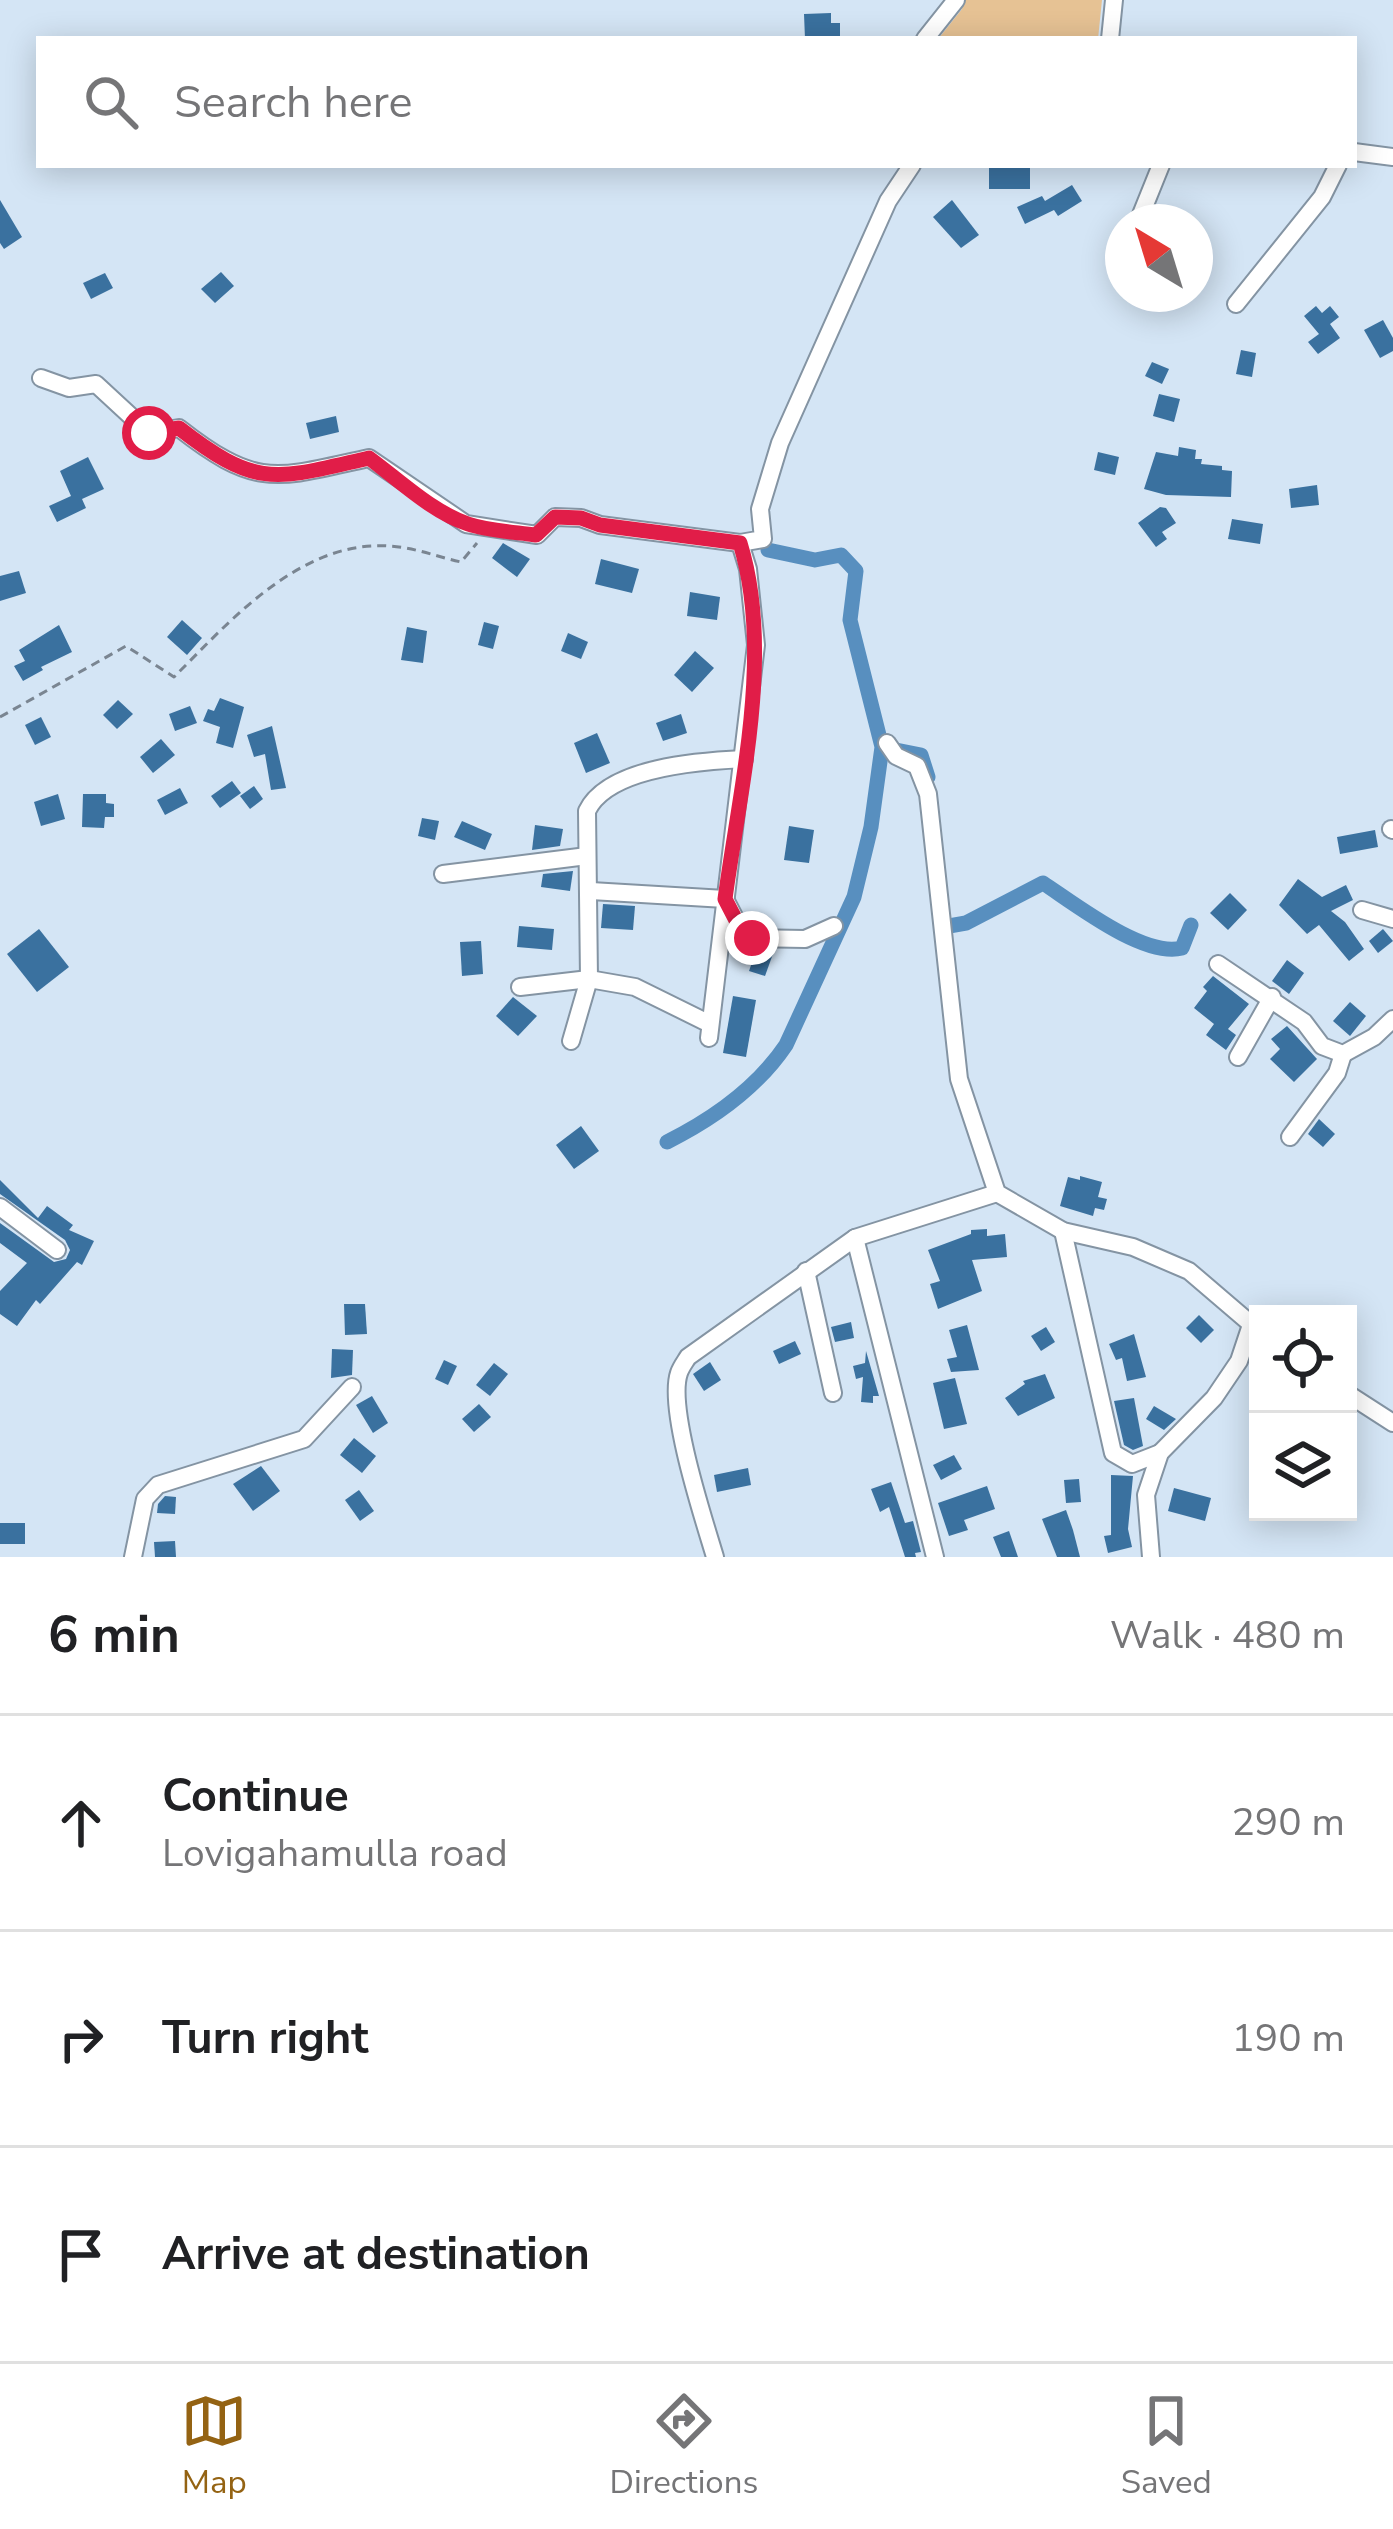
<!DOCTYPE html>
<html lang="en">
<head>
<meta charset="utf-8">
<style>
  :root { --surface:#fff; --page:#f6f6f6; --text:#202124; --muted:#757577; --line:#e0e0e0; --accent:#946313 }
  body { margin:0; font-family:"Nunito Sans",sans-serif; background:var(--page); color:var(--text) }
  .controls { position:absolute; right:36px; bottom:36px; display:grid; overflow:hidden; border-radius:0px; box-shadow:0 6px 30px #0003 }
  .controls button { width:108px; height:108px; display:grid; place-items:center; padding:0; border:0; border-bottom:3px solid var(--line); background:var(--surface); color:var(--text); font:60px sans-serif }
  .compass { position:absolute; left:1105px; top:204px; width:108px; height:108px; border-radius:50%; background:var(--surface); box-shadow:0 6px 30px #0003; rotate:322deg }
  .stop { position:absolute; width:36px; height:36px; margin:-27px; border:9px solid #e11d48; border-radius:50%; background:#fff }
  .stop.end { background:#e11d48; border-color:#fff; box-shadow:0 3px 12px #0008 }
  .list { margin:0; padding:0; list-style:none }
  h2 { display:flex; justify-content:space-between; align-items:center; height:156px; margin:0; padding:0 48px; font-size:51px }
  h2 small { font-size:39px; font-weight:400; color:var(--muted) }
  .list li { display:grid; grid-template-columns:78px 1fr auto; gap:36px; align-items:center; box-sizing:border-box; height:216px; padding:0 48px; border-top:3px solid var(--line) }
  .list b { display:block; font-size:45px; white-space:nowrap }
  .list p { margin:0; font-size:39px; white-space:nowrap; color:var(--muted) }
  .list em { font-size:39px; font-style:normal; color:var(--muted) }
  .icon { flex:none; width:66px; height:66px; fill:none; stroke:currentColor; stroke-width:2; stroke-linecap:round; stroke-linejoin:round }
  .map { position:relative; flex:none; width:1393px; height:1557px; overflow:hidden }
  .search { position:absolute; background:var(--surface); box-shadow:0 6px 30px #0003; left:36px; right:36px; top:36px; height:132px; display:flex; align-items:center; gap:30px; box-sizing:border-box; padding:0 42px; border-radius:0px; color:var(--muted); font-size:45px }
  .sheet { height:804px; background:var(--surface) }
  nav { display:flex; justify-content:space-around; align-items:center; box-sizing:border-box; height:168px; border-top:3px solid var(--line); background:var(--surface); font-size:33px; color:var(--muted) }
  nav a { display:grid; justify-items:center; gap:6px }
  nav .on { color:var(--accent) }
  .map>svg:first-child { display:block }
  .green { fill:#e6c294 }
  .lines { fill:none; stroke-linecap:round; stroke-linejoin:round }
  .canal { stroke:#588fbf; stroke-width:15 }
  .building { fill:#3a719f }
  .minor-casing { stroke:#8494a3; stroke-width:20 }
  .path { stroke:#7a8591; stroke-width:3; stroke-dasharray:9 6; stroke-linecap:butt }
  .minor { stroke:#fff; stroke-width:16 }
  .route { stroke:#e11d48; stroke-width:15 }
</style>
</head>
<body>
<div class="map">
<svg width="1393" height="1557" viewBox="0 0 1393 1557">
  <rect width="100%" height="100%" fill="#d4e5f5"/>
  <polygon class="green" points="964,0 1102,0 1098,39 938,39 962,9"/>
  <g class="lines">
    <g class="canal">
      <polyline points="891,749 921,755 928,777"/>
      <path d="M949,926L966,923L1043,883C1075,904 1144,958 1182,948L1191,925"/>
      <path d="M667,1142C713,1119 757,1088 786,1045L854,897L871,827L882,747L850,620L856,571L841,555L815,560L768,550"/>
    </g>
  </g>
  <g class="building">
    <polygon points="831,13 831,23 840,23 840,39 805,39 804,14"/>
    <rect x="989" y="167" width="41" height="22"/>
    <polygon points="1072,185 1082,201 1058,216 1054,210 1025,224 1017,207 1042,196 1045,201"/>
    <polygon points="0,200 22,237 4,249 0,243"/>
    <polygon points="952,200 979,235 961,248 933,217"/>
    <polygon points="221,272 234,286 215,303 201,289"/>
    <polygon points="105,273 113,288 91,299 83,283"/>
    <polygon points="1316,306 1322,313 1330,306 1339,317 1330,324 1340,338 1318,354 1308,342 1319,334 1304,316"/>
    <polygon points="1383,320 1393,338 1393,351 1380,358 1364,330"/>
    <polygon points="1241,350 1256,353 1252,377 1236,374"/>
    <polygon points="1152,362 1169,369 1162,384 1145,376"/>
    <polygon points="1159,394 1180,399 1174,422 1153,416"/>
    <polygon points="336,416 339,432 310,439 306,423"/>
    <polygon points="1179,447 1196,450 1195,459 1202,459 1201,464 1222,466 1222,470 1232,471 1231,497 1166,495 1144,489 1156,452 1178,456"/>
    <polygon points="1098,452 1119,457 1115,475 1094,470"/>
    <polygon points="88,457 104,489 82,499 86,508 57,522 49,506 71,496 60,471"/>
    <polygon points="1317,485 1319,505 1291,508 1289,489"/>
    <polygon points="1160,507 1166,508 1176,523 1162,532 1167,539 1156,547 1138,523"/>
    <polygon points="1232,519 1263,524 1260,544 1228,539"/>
    <polygon points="503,543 530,559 517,577 492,558"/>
    <polygon points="601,559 639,569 632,593 595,584"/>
    <polygon points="19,571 26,593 0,601 0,576"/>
    <polygon points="690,592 720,597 717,620 687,616"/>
    <polygon points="182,620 202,638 187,655 167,637"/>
    <polygon points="484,622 499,626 493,649 478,645"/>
    <polygon points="59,625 72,652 41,667 43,670 23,681 14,666 25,661 19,650"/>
    <polygon points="407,627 427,631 423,663 401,660"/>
    <polygon points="568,633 588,642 581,659 561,651"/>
    <polygon points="695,651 714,668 692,692 674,675"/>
    <polygon points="220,698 244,707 233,748 216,743 220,727 203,721 208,709 214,711"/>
    <polygon points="118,700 133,714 117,729 103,715"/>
    <polygon points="190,706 197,723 175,731 169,714"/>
    <polygon points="681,714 687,733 663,741 656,723"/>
    <polygon points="41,717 51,737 35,745 25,725"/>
    <polygon points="272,726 286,788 271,790 265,754 254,757 247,735"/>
    <polygon points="597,733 610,763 586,773 574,743"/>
    <polygon points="161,739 175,755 153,773 140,757"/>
    <polygon points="232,781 241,793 220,808 211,796"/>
    <polygon points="254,786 263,799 250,809 240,796"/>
    <polygon points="180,788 188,803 165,815 157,800"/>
    <polygon points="58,794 65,819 41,826 34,802"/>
    <polygon points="83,794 106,794 106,803 114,804 114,817 105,817 104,828 82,827"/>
    <polygon points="422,818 439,821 435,840 418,836"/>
    <polygon points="462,821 492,834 485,850 454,837"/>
    <polygon points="535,825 563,829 560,846 532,850"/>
    <polygon points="789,826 814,830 809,863 784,860"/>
    <polygon points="1375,830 1378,847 1340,854 1337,837"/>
    <polygon points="573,871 570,891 541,887 543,874"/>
    <polygon points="1298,879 1322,897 1346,885 1353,900 1331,911 1345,922 1364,949 1349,961 1319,925 1307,934 1279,905"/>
    <polygon points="1230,893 1247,910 1228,930 1210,913"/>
    <polygon points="603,904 635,906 633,930 601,928"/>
    <polygon points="519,926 554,929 552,950 517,947"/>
    <polygon points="39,929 69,967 37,992 7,954"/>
    <polygon points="1383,929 1393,941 1378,953 1369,941"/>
    <polygon points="481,941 483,974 462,976 460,942"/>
    <polygon points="756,951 774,951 765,976 749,971"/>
    <polygon points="1287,960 1304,973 1289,994 1272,981"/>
    <polygon points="1213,976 1249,1004 1228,1029 1236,1035 1226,1050 1206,1035 1214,1024 1194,1008 1207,991 1203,987"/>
    <polygon points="733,996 756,1000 746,1057 723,1053"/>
    <polygon points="513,997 537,1016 518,1036 496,1016"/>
    <polygon points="1350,1002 1366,1016 1350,1036 1333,1021"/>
    <polygon points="1287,1026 1317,1059 1294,1082 1270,1059 1280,1049 1271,1039"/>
    <polygon points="1319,1119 1335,1134 1323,1147 1308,1134"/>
    <polygon points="581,1126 599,1151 574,1169 556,1145"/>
    <polygon points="1080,1176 1102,1182 1098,1197 1107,1199 1104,1210 1095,1208 1093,1216 1060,1206 1068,1177 1080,1180"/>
    <polygon points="0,1180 38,1218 47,1206 73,1225 69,1230 94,1241 82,1265 77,1262 40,1304 36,1300 17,1326 0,1314 0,1291 27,1263 0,1243 0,1223 54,1262 66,1259 70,1250 65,1240 0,1194"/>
    <polygon points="987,1229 987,1236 1005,1234 1007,1257 972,1260 982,1291 938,1309 930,1284 940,1281 928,1250 971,1234 971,1230"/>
    <polygon points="344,1304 365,1304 367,1334 345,1335"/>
    <polygon points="1199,1315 1214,1330 1201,1343 1186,1328"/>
    <polygon points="851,1322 854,1338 835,1342 831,1327"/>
    <polygon points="967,1325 979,1370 951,1372 947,1359 957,1357 949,1330"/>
    <polygon points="1046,1327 1055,1342 1041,1351 1031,1336"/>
    <polygon points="1134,1334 1146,1377 1127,1381 1122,1358 1116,1360 1109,1344"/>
    <polygon points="795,1341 801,1354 779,1364 773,1351"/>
    <polygon points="332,1349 353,1350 352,1375 331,1378"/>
    <polygon points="866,1351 879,1396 873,1396 873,1403 861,1402 863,1377 856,1379 853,1366 865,1363"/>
    <polygon points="444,1360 457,1366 448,1385 435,1379"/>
    <polygon points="710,1362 721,1380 704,1391 693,1374"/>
    <polygon points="494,1363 508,1374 490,1396 476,1385"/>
    <polygon points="1045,1374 1055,1398 1018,1416 1005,1398 1025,1384 1023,1381"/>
    <polygon points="955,1378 967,1424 944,1429 933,1383"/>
    <polygon points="372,1396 388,1423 373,1433 356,1405"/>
    <polygon points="1134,1398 1143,1446 1133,1450 1124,1445 1114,1401"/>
    <polygon points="479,1404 491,1417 474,1432 462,1419"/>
    <polygon points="1154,1406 1176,1419 1164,1430 1146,1419"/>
    <polygon points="354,1438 376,1456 362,1473 340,1455"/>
    <polygon points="954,1455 962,1469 941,1480 933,1465"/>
    <polygon points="261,1466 280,1491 253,1511 233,1484"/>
    <polygon points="748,1468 751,1485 717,1492 714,1475"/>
    <polygon points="1111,1475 1133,1476 1128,1529 1132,1547 1108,1553 1104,1536 1111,1535"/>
    <polygon points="1079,1479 1081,1502 1066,1503 1064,1480"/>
    <polygon points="891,1482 905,1523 913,1521 921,1552 915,1553 916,1557 905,1557 889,1507 880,1512 871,1489"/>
    <polygon points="987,1486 995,1509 964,1520 968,1530 949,1536 938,1503"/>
    <polygon points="1174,1488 1211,1498 1205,1521 1168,1511"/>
    <polygon points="359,1490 374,1511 360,1521 345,1500"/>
    <polygon points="165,1496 176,1497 175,1514 157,1513 158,1504"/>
    <polygon points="1066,1510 1073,1530 1080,1557 1057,1557 1042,1519"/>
    <rect x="0" y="1523" width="25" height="21"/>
    <polygon points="1009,1531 1018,1557 1001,1557 993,1537"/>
    <polygon points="175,1541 176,1557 155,1557 154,1542"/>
  </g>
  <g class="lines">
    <defs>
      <g id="minor">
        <polyline points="925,39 956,0"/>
        <polyline points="1110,39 1114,0"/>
        <polyline points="1354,152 1393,157"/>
        <polyline points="1138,222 1161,165"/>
        <polyline points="1236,304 1322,197 1338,165"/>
        <path d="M41,378L69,388L96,384L149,433L179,428C258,490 277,478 369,458L466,524L537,535L555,517L581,518L600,525L740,543L763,539L760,509L780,443L888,201L912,165"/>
        <polyline points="887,743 896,756 917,766 928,794 959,1079 997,1193 1063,1231 1133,1247 1189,1271 1258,1330"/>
        <polyline points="1391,829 1393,830"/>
        <polyline points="443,874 587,856"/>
        <polyline points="591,891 725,899 739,926 752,938 805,939 834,926"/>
        <polyline points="1362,910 1393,919"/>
        <polyline points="1218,964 1304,1022 1322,1046 1343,1054 1374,1037 1393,1019"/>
        <polyline points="520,987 589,979 635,987 710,1024"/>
        <polyline points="709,1038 756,645 748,569 740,543"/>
        <path d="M571,1041L589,979L587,811C608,767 700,761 744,759"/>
        <polyline points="1238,1057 1272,997"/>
        <polyline points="1290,1137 1337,1073 1343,1054"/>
        <polyline points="0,1207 57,1250"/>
        <polyline points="1063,1231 1113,1453 1132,1464 1160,1453"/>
        <polyline points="806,1271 833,1393"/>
        <polyline points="1348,1394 1393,1423"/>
        <polyline points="133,1557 145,1499 158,1485 304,1439 352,1387"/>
        <path d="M715,1557C704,1520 667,1408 679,1373C681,1367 685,1362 688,1357L855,1238"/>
        <polyline points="935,1557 855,1238 997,1193"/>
        <polyline points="1151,1557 1146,1495 1160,1453 1214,1398 1239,1361 1251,1325"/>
      </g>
    </defs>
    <use href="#minor" class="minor-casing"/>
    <path class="path" d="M0,717L126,646L174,677C231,620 301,540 389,546C413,547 438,557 461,562L477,543"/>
    <use href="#minor" class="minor"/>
  </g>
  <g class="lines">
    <path class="route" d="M149,433L179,428C258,490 277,479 369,458C399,480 432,512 468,524C489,531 514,532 536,535L555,517L581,518L600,525L740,543C774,653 740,787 725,899L739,926L752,938"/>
  </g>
</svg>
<div class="controls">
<button><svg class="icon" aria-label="locate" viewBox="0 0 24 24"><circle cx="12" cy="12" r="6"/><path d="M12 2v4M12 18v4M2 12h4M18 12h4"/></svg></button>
<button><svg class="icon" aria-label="layers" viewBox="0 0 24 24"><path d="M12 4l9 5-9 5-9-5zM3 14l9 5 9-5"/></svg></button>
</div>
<svg class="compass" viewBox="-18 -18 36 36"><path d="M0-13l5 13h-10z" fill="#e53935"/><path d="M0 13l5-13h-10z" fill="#757577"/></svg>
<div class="stop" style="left:149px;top:433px"></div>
<div class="stop end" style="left:752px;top:938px"></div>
<div class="search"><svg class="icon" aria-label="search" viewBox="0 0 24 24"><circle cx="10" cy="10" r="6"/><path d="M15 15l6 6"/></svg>Search here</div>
</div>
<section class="sheet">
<h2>6 min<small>Walk · 480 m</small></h2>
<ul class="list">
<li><svg class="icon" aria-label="ahead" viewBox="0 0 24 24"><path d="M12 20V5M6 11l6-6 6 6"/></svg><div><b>Continue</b><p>Lovigahamulla road</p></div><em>290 m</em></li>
<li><svg class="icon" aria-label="right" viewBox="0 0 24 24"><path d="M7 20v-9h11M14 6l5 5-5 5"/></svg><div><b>Turn right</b></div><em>190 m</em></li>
<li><svg class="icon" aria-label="arrive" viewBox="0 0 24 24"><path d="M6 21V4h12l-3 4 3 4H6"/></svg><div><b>Arrive at destination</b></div></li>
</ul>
</section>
<nav>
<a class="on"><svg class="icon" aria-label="map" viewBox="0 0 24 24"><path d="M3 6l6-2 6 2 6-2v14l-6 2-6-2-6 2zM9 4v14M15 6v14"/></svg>Map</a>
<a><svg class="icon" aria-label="directions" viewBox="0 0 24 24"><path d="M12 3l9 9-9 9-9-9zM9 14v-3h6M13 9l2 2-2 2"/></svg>Directions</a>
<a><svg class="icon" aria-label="saved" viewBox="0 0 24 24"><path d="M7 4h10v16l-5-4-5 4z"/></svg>Saved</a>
</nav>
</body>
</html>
